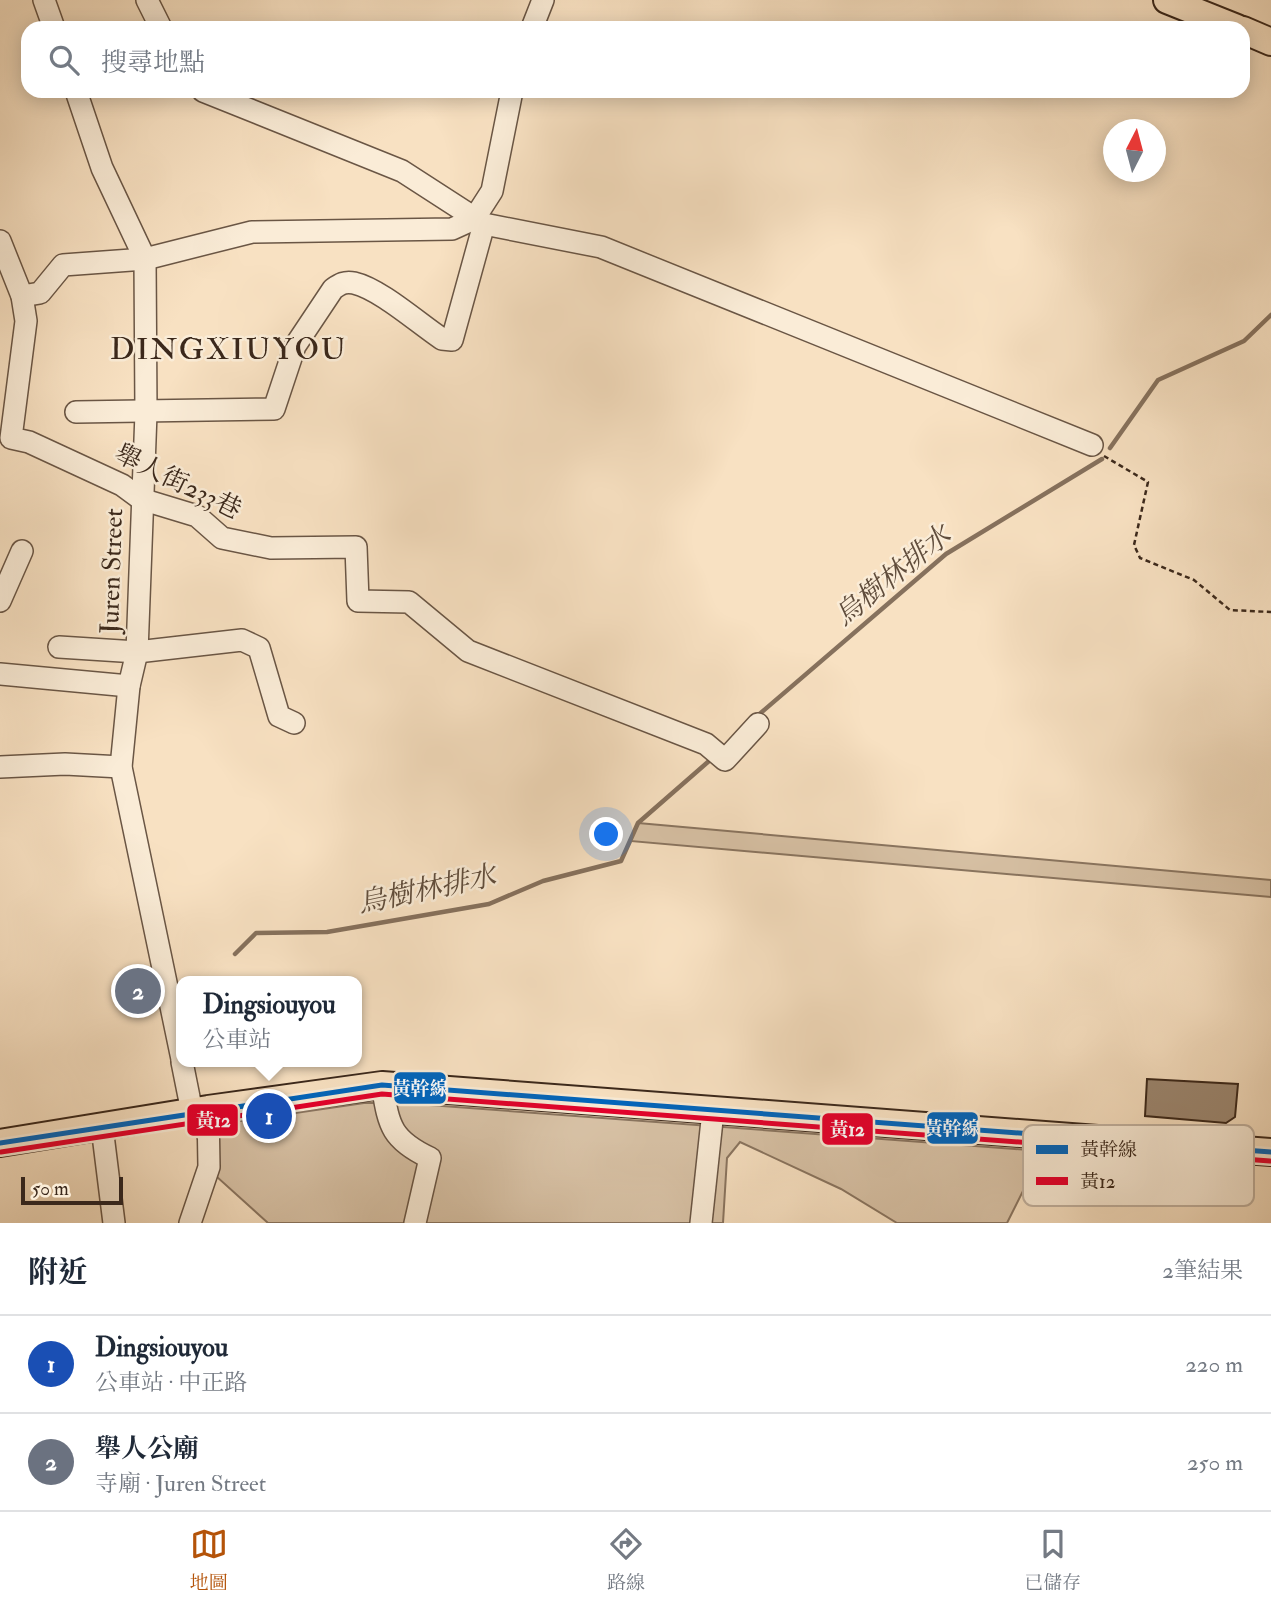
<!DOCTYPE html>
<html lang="zh-TW">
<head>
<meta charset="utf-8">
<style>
  :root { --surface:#fff; --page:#f2f2f3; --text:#1f2937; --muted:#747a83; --line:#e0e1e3; --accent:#b45309 }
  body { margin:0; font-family:"IM FELL Double Pica","Noto Serif TC",serif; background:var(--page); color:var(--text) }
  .compass { position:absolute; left:1103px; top:119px; width:63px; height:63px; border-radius:50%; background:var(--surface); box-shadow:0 4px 18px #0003; rotate:6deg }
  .scale { position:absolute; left:21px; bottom:18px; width:102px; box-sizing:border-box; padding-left:7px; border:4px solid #3b281b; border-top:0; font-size:19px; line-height:24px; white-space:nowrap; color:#3b281b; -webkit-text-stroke:5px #faecd7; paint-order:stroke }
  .you { position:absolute; left:607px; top:835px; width:24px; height:24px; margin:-18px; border:5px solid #fff; border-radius:50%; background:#1a73e8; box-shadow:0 0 0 10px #1a73e833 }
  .badge { display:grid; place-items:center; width:46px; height:46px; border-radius:50%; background:var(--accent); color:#fff; font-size:23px; font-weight:700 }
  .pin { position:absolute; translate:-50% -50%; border:4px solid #fff; box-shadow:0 2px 7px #0006 }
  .popup { position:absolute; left:176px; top:976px; width:186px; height:91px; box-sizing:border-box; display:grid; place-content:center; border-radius:14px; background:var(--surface); filter:drop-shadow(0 2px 5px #0005); font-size:23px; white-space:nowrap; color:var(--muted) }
  .popup b { font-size:26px; color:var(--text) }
  .popup::after { content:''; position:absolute; left:50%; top:100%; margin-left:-14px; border:14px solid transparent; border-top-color:var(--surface) }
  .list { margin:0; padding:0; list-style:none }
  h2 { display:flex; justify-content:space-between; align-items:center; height:91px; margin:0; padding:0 28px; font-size:30px }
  h2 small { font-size:23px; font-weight:400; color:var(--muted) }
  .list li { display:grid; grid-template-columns:46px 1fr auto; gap:21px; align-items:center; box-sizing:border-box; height:98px; padding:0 28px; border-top:2px solid var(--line) }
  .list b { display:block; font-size:26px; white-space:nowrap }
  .list p { margin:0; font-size:23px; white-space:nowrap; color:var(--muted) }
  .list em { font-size:23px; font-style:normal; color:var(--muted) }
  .icon { flex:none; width:38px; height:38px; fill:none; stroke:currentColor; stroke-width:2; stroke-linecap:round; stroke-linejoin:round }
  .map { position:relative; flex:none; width:1271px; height:1223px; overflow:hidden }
  .search { position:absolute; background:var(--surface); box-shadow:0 4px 18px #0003; left:21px; right:21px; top:21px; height:77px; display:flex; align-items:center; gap:18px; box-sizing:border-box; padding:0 24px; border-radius:21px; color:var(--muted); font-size:26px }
  .sheet { height:287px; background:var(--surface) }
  nav { display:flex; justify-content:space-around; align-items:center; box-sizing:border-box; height:98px; border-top:2px solid var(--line); background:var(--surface); font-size:19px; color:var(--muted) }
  nav a { display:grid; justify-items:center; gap:4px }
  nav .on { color:var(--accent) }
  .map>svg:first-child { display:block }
  .green { fill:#d8c2a6; stroke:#8a7560; stroke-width:2 }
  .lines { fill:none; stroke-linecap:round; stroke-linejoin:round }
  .stream { stroke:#86715d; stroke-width:4.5 }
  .building { fill:#9d8872; stroke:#3b281b; stroke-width:2 }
  .minor-casing { stroke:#6a5645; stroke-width:24 }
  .major-casing { stroke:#3b281b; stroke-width:30 }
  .path { stroke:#3b281b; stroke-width:2.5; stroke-dasharray:5 3.5; stroke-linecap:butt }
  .minor { stroke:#faecd7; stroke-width:21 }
  .major { stroke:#f8e1c2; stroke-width:26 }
  .bus-1-casing { stroke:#faecd7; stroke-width:10 }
  .bus-2-casing { stroke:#faecd7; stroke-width:10 }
  .bus-1 { stroke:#0065bd; stroke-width:5 }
  .bus-2 { stroke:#e4002b; stroke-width:5 }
  .labels { text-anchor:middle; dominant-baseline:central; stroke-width:5; stroke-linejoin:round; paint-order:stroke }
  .street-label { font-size:26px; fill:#3b281b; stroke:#faecd7 }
  .water-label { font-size:28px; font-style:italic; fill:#604d3c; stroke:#faecd7 }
  .quarter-label { font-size:30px; letter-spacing:2px; fill:#3b281b; stroke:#faecd7 }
  .key { fill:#faecd7; stroke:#c1b19f; stroke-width:2 }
  .key-label { font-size:19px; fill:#3b281b }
  .line-badge { stroke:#faecd7; stroke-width:2.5 }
  .badge-label { font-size:19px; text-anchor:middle; font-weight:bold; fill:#fff }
</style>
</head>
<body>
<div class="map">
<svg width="1271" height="1223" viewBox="0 0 1271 1223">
  <rect width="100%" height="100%" fill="#f8e1c2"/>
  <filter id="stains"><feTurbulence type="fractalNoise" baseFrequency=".00286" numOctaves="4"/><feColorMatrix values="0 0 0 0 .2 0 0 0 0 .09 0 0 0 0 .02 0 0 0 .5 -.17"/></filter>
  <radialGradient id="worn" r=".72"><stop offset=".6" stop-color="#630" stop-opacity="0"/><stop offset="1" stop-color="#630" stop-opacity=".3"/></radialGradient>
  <g class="green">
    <polygon points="638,823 1271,880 1271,897 630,841"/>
    <polygon points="364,1103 402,1103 1043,1151 1007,1223 897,1223 841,1189 740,1142 727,1158 723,1223 268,1223 217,1177 192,1128"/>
  </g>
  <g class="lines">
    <g class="stream">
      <polyline points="1110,448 1158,380 1244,341 1271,315"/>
      <polyline points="756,717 946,554 1102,459"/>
      <polyline points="235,954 256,933 327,932 489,904 543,881 621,861 638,823 709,761"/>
    </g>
  </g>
  <polygon class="building" points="1147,1079 1238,1084 1235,1117 1226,1123 1145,1116"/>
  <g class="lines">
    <defs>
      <g id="minor">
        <polyline points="44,0 54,28"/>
        <polyline points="147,0 161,28"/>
        <polyline points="532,28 543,0"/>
        <polyline points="76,91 102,168 145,259 146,413 137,652 129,686 121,767 182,1059"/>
        <polyline points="203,91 402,171 484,224 601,247 1092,445"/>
        <polyline points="0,241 22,296 26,321 11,438 29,442 122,485 141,499 197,516 222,538 271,548 356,547 358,601 409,602 468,651 706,744 725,760 758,724"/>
        <polyline points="22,296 40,293 63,265 145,259 252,232 452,229 474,219 492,191 512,91"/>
        <path d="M76,412L274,409L295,346L333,289C340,284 345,281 354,283C380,289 418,323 442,339L452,340L484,224"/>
        <polyline points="0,601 22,551"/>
        <polyline points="59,647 137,652 242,640 259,648 279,716 294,723"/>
        <polyline points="0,674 129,686"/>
        <polyline points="0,767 65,764 121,767"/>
        <polyline points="182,1062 192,1112"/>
        <path d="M382,1085C389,1125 390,1139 430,1158L415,1223"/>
        <polyline points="102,1127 114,1223"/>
        <polyline points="190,1223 209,1167 208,1109"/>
        <polyline points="701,1223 713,1111"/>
      </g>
      <g id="major">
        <polyline points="1167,0 1237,28"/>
        <polyline points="1243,30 1271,42"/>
        <polyline points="0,1143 208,1109 382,1085 1271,1152"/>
      </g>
    </defs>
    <use href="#minor" class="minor-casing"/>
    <use href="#major" class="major-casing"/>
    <polyline class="path" points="1104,456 1148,482 1134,545 1140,558 1194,580 1230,610 1271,612"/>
    <use href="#minor" class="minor"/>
    <use href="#major" class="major"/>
    <defs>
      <polyline id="bus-1" points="0,1143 382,1085 1271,1152"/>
      <polyline id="bus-2" points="1,1152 382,1094 1270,1161"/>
    </defs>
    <use href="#bus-1" class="bus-1-casing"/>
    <use href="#bus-2" class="bus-2-casing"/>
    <use href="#bus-1" class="bus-1"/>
    <use href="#bus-2" class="bus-2"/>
  </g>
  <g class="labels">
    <g class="street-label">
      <text transform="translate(178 482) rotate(26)">舉人街233巷</text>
      <text transform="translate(112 571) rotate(-88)">Juren Street</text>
    </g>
    <g class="water-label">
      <text transform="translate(893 576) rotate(-39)">烏樹林排水</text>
      <text transform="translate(427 890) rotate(-12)">烏樹林排水</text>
    </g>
    <g class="quarter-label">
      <text x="229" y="349">DINGXIUYOU</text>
    </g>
  </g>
  <rect x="1023" y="1125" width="231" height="81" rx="10" class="key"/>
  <rect x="1036" y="1145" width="32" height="9" fill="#0065bd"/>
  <rect x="1036" y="1177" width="32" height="8" fill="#e4002b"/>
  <g class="key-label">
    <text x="1080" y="1156">黃幹線</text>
    <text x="1080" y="1188">黃12</text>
  </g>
  <g class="line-badge">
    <rect x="393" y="1071" width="54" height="34" rx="7" fill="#0065bd"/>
    <rect x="186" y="1103" width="53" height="34" rx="7" fill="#e4002b"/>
    <rect x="926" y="1111" width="53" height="34" rx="7" fill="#0065bd"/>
    <rect x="821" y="1112" width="53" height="34" rx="7" fill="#e4002b"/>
  </g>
  <g class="badge-label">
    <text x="420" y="1095">黃幹線</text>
    <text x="213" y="1127">黃12</text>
    <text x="952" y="1135">黃幹線</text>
    <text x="847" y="1136">黃12</text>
  </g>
  <rect width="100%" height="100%" filter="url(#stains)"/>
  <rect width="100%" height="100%" fill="url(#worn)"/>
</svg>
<svg class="compass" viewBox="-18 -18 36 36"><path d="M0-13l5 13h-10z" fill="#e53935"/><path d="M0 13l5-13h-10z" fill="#747a83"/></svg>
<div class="scale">50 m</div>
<div class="you"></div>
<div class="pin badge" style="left:269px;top:1116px;background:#1a4fb4">1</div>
<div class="popup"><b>Dingsiouyou</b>公車站</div>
<div class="pin badge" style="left:138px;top:991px;background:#6b7280">2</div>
<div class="search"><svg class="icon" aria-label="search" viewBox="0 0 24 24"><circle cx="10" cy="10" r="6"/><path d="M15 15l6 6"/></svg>搜尋地點</div>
</div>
<section class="sheet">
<h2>附近<small>2筆結果</small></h2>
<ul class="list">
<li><span class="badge" style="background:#1a4fb4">1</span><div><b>Dingsiouyou</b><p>公車站 · 中正路</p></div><em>220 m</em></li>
<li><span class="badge" style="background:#6b7280">2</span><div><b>舉人公廟</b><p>寺廟 · Juren Street</p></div><em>250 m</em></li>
</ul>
</section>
<nav>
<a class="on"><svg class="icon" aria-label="map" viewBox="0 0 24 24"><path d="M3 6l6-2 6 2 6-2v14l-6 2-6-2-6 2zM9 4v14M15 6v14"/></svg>地圖</a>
<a><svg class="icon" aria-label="directions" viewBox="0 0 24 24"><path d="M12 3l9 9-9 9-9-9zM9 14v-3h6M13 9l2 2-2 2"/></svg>路線</a>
<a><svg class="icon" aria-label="saved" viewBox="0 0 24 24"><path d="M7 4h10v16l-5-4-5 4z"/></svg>已儲存</a>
</nav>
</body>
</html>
